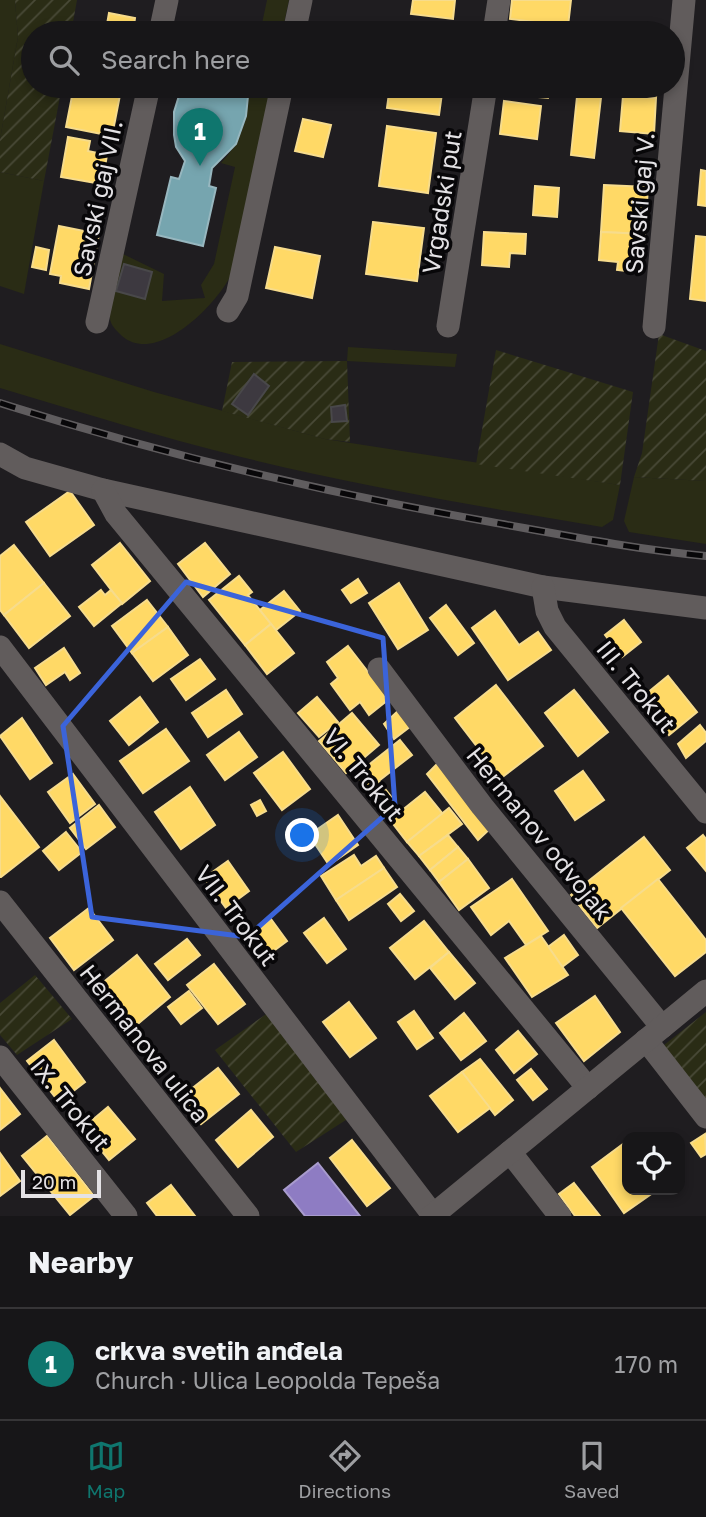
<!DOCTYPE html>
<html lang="en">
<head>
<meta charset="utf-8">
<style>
  :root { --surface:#171618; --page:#242325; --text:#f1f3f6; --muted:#9e9fa2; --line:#363537; --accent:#0f766e }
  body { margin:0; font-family:"Golos Text",sans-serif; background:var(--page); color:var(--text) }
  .controls { position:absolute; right:21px; bottom:21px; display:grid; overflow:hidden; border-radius:14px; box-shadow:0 4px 10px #0003 }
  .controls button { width:63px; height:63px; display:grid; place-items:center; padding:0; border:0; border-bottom:2px solid var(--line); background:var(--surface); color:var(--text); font:35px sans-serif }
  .scale { position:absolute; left:21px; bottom:18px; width:80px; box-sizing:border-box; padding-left:7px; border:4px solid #e4e2e5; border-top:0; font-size:19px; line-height:24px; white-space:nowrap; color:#e4e2e5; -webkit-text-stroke:5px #080709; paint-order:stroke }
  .you { position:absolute; left:303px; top:836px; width:24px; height:24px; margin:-18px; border:5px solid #fff; border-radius:50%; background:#1a73e8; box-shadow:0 0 0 10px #1a73e833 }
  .badge { display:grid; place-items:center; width:46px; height:46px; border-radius:50%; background:var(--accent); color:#fff; font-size:23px; font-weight:700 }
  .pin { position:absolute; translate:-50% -58px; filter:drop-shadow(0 2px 4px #0008) }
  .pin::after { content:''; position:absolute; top:37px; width:24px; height:21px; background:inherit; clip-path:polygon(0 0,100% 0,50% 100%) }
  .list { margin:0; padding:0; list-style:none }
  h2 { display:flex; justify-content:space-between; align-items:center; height:91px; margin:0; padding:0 28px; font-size:30px }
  h2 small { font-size:23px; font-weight:400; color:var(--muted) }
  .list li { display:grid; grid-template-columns:46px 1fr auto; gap:21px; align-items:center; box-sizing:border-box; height:112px; padding:0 28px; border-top:2px solid var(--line) }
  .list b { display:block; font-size:26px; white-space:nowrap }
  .list p { margin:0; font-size:23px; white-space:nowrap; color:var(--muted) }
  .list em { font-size:23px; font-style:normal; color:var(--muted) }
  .icon { flex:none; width:38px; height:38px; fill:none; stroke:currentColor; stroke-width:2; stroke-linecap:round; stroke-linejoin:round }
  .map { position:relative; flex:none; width:706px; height:1216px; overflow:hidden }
  .search { position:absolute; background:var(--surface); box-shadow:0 4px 10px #0003; left:21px; right:21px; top:21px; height:77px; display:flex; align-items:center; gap:18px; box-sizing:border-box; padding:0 24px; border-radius:38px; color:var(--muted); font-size:26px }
  .sheet { height:203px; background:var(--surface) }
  nav { display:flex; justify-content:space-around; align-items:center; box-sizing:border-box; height:98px; border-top:2px solid var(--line); background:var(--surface); font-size:19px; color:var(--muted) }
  nav a { display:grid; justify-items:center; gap:4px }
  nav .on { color:var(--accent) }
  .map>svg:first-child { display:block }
  .grass { fill:#2a2c15 }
  .garden { fill:url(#garden-furrows) }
  .homes { fill:#ffd966; stroke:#f7dc8c; stroke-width:2 }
  .offices { fill:#8e7cc3; stroke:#a89bcd; stroke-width:2 }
  .public { fill:#76a5af; stroke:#97b7bf; stroke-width:2 }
  .building { fill:#3d3940; stroke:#49484a; stroke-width:2 }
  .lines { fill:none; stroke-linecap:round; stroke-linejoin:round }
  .street { stroke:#615c5c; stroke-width:23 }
  .rail-casing { stroke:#605d5f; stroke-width:8 }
  .rail { stroke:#080709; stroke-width:5; stroke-dasharray:16; stroke-linecap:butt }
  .marked { fill:none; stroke:#3b64da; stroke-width:5; stroke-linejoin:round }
  .labels { text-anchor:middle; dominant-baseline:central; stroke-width:7; stroke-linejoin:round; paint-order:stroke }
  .street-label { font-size:24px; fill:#e4e2e5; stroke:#080709 }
</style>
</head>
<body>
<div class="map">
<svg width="706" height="1216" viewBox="0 0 706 1216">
  <defs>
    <pattern id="garden-furrows" width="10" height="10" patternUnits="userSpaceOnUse" patternTransform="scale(1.75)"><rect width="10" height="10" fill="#2a2c15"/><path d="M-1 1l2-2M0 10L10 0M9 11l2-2" fill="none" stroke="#494a37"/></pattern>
  </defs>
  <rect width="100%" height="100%" fill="#1f1d20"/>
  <g class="grass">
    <polygon points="0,0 15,0 18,37 0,140"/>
    <polygon points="267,0 289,0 282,33 260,33"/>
    <path d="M246,86H271L231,275C216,305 157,366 122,336C117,331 110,325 110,318C107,304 119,270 123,254L164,274L162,301L205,298L201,285L214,264L235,167L221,163C241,142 251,115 246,86Z"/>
    <polygon points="0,172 44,181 24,294 0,286"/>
    <path d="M0,344L154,392L325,439L620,485L613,520L602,527C482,507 360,486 241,457C160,437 80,412 0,388Z"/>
    <polygon points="348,347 457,354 455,367 347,361"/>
    <polygon points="634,477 706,481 706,544 629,532 624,521"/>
  </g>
  <g class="garden">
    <polygon points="15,0 77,0 71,33 33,33 33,86 62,86 44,181 0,172 0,140 18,37"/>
    <polygon points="659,334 706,351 706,481 634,477 642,453"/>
    <polygon points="496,350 633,392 620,485 476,464"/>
    <polygon points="347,361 350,442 325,439 222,411 232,362"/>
    <polygon points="35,975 72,1019 17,1055 0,1035 0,1003"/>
    <polygon points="269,1012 349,1118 296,1152 215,1050"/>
    <polygon points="706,1012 706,1108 667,1058 664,1045"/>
  </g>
  <g class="homes">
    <polygon points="413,0 455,0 453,19 411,14"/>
    <polygon points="512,0 571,0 568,26 510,19"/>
    <polygon points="109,13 135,18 133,33 81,33 82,26 106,30"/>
    <polygon points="74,86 121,90 112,136 66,127"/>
    <polygon points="390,86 443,86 439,115 387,108"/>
    <polygon points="505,86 550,86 548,98 504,94"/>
    <polygon points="624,86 657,86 656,98 623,96"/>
    <polygon points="578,87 602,89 594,158 571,155"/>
    <polygon points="623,96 656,98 654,134 620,131"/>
    <polygon points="504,101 541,106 537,139 500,134"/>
    <polygon points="303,119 331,125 323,157 295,151"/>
    <polygon points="387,126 436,133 428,193 379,186"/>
    <polygon points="68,137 90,141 88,151 107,155 102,184 61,177"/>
    <polygon points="701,170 706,171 706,206 698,205"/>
    <polygon points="604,185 648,187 645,234 601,232"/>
    <polygon points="535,186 559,188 557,217 533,215"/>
    <polygon points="373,222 424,228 417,281 366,274"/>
    <polygon points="59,226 99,234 89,289 60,283 61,276 50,274"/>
    <polygon points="484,232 526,234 525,254 510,253 509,267 482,265"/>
    <polygon points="601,232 645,234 642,273 617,270 618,262 599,260"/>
    <polygon points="696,236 706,237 706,301 690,299"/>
    <polygon points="36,247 49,250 46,270 32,267"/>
    <polygon points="275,247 320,256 312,298 266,288"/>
    <polygon points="70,491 94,525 50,556 26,522"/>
    <polygon points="120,543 150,581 122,604 92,565"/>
    <polygon points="205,543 230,574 203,597 178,564"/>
    <polygon points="14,545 44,583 4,615 0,610 0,556"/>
    <polygon points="239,576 252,592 248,595 271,624 245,645 209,600"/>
    <polygon points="358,579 367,593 351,603 342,590"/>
    <polygon points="44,583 70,616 29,648 4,615"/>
    <polygon points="399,583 428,630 398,649 369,603"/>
    <polygon points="101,590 105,595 111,590 122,603 94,626 79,607"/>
    <polygon points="284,591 300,611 276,630 260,610"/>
    <polygon points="147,600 168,627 132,653 112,626"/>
    <polygon points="446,605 474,643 458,655 430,618"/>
    <polygon points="495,611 519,645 538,632 551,650 508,680 472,628"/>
    <polygon points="624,620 641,642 622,657 605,635"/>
    <polygon points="271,624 294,653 267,674 245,645"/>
    <polygon points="168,627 188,655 153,681 132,653"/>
    <polygon points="348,646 389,699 369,715 360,702 350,710 331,684 338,678 327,662"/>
    <polygon points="64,648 80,673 70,680 65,672 46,685 35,668"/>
    <polygon points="200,659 215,679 186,700 171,679"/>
    <polygon points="668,676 697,712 669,735 640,699"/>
    <polygon points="496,685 543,746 501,778 455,718"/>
    <polygon points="226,690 242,714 208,737 192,713"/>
    <polygon points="574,690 608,732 578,756 545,713"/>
    <polygon points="140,697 158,722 129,745 110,721"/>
    <polygon points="317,697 338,722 319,737 298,713"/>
    <polygon points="399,710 411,726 394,739 384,724"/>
    <polygon points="352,713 379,745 346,773 319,741"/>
    <polygon points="22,718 52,763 30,779 0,736"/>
    <polygon points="700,725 706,733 706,741 686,758 678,744"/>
    <polygon points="166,729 189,761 143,793 120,761"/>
    <polygon points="239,732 257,757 225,780 207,755"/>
    <polygon points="400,740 412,755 367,790 356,775"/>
    <polygon points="283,752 310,789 282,810 254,773"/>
    <polygon points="441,760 493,826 478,840 427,774"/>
    <polygon points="583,771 604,800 575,820 555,791"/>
    <polygon points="73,774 95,804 70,823 48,792"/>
    <polygon points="379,781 393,799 382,808 367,790"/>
    <polygon points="190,787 215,825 181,849 155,812"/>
    <polygon points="425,792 443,814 407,842 390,820"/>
    <polygon points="0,796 39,847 1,877 0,877"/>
    <polygon points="260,800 266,811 257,816 251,805"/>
    <polygon points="99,805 115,827 86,849 70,828"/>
    <polygon points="449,808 462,824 419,856 407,842"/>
    <polygon points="338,815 358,845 329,865 309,835"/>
    <polygon points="66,832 82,852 59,870 43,851"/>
    <polygon points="448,835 458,847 430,870 419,856"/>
    <polygon points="703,835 706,839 706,871 687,848"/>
    <polygon points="644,837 670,870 597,928 571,895"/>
    <polygon points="458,847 468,859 439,882 430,870"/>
    <polygon points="354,855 361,866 376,856 384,868 336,900 321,876"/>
    <polygon points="468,859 489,888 459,910 439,882"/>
    <polygon points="228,861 249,891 226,908 204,878"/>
    <polygon points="384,868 397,887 349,920 336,900"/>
    <polygon points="512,879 548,931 526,945 509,921 491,935 471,907"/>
    <polygon points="658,879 706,940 706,952 675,976 621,908"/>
    <polygon points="400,894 414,911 401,921 388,904"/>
    <polygon points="89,908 113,940 74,970 50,938"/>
    <polygon points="324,918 346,949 327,963 304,933"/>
    <polygon points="271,919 287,941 268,955 252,933"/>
    <polygon points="424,921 449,952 415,979 390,948"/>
    <polygon points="564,935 578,955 562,967 548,947"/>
    <polygon points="541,936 568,975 532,997 505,958"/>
    <polygon points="187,939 200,955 168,980 155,964"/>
    <polygon points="449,952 475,983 455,999 430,968"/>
    <polygon points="137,955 170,997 134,1027 100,985"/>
    <polygon points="214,964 245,1004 218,1024 187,985"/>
    <polygon points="189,991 202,1008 181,1024 168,1007"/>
    <polygon points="595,996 620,1032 584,1061 556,1023"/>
    <polygon points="349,1002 376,1038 350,1057 323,1022"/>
    <polygon points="414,1011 433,1038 417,1049 398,1022"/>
    <polygon points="464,1013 486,1041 461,1060 440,1033"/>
    <polygon points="518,1031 537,1054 514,1073 496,1050"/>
    <polygon points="54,1040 85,1082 59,1102 27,1061"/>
    <polygon points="480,1059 513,1100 495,1115 462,1072"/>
    <polygon points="218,1068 239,1094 201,1124 180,1098"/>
    <polygon points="531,1069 547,1089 533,1100 517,1080"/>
    <polygon points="462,1072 490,1108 458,1132 430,1096"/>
    <polygon points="0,1088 20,1114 0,1130"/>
    <polygon points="108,1107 135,1139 109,1160 83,1128"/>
    <polygon points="251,1110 273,1137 238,1167 216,1140"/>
    <polygon points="705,1134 706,1154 701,1157 691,1143"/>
    <polygon points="47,1136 94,1196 70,1215 22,1156"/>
    <polygon points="352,1140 390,1188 367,1206 330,1158"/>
    <polygon points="627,1141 627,1190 657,1190 624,1213 592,1167"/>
    <polygon points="0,1153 20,1181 0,1196"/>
    <polygon points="574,1183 600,1216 575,1216 559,1194"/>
    <polygon points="171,1185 195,1216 157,1216 147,1203"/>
  </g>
  <polygon class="offices" points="318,1163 360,1216 305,1216 284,1190"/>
  <polygon class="public" points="182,86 246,86 248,96 246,116 236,144 212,168 209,186 216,188 203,246 157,235 171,177 179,179 185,161 176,147 174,135 174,112"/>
  <g class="building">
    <polygon points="124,264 152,272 145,299 116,291"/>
    <polygon points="254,374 269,386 248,415 232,404"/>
    <polygon points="345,405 347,421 332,422 331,407"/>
  </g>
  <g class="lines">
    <g class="street">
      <polyline points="160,33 167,0"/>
      <polyline points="294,33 301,0"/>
      <polyline points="494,33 499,0"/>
      <polyline points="228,311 237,296 282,86"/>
      <polyline points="97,322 149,86"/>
      <polyline points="448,326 486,86"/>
      <polyline points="654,327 684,0"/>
      <polyline points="0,454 25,468 103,490 543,587 706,608"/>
      <polyline points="103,490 116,514 588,1088"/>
      <polyline points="543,587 547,611 555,627 706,812"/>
      <polyline points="0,647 433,1215"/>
      <polyline points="379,669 482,806 662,1027"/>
      <polyline points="0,902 248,1216"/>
      <polyline points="646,1040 706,1117"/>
      <polyline points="0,1057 126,1216"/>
      <polyline points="510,1152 560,1216"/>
      <polyline points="432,1216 706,991"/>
    </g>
    <defs>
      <path id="rail" d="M0,403C161,454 325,493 491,522C563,535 633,549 706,556"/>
    </defs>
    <use href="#rail" class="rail-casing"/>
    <use href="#rail" class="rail"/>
  </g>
  <path class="marked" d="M186,582L383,638L395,806L247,937L92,917L63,726Z"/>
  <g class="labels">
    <g class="street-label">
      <text transform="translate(97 198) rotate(-78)">Savski gaj VII.</text>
      <text transform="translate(441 202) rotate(-81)">Vrgadski put</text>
      <text transform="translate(639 203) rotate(-85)">Savski gaj V.</text>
      <text transform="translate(637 686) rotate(51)">III. Trokut</text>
      <text transform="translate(364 774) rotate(51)">VI. Trokut</text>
      <text transform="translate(540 833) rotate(51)">Hermanov odvojak</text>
      <text transform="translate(237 915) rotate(53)">VII. Trokut</text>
      <text transform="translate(145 1043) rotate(52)">Hermanova ulica</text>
      <text transform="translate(71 1104) rotate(51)">IX. Trokut</text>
    </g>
  </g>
</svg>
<div class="controls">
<button><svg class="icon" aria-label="locate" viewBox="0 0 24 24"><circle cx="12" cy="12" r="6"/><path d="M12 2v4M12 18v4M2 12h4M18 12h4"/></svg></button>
</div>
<div class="scale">20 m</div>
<div class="you"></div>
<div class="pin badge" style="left:200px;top:166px">1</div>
<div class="search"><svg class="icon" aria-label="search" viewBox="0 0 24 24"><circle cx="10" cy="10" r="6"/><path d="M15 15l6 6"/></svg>Search here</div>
</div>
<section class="sheet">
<h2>Nearby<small></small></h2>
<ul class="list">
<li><span class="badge">1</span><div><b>crkva svetih anđela</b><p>Church · Ulica Leopolda Tepeša</p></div><em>170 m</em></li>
</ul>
</section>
<nav>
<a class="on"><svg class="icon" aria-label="map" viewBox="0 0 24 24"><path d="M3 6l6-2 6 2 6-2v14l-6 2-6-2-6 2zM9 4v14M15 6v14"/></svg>Map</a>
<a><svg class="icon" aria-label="directions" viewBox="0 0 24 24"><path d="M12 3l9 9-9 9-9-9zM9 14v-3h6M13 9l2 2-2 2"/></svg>Directions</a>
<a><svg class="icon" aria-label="saved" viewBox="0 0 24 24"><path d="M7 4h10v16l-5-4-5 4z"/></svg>Saved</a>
</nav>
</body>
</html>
